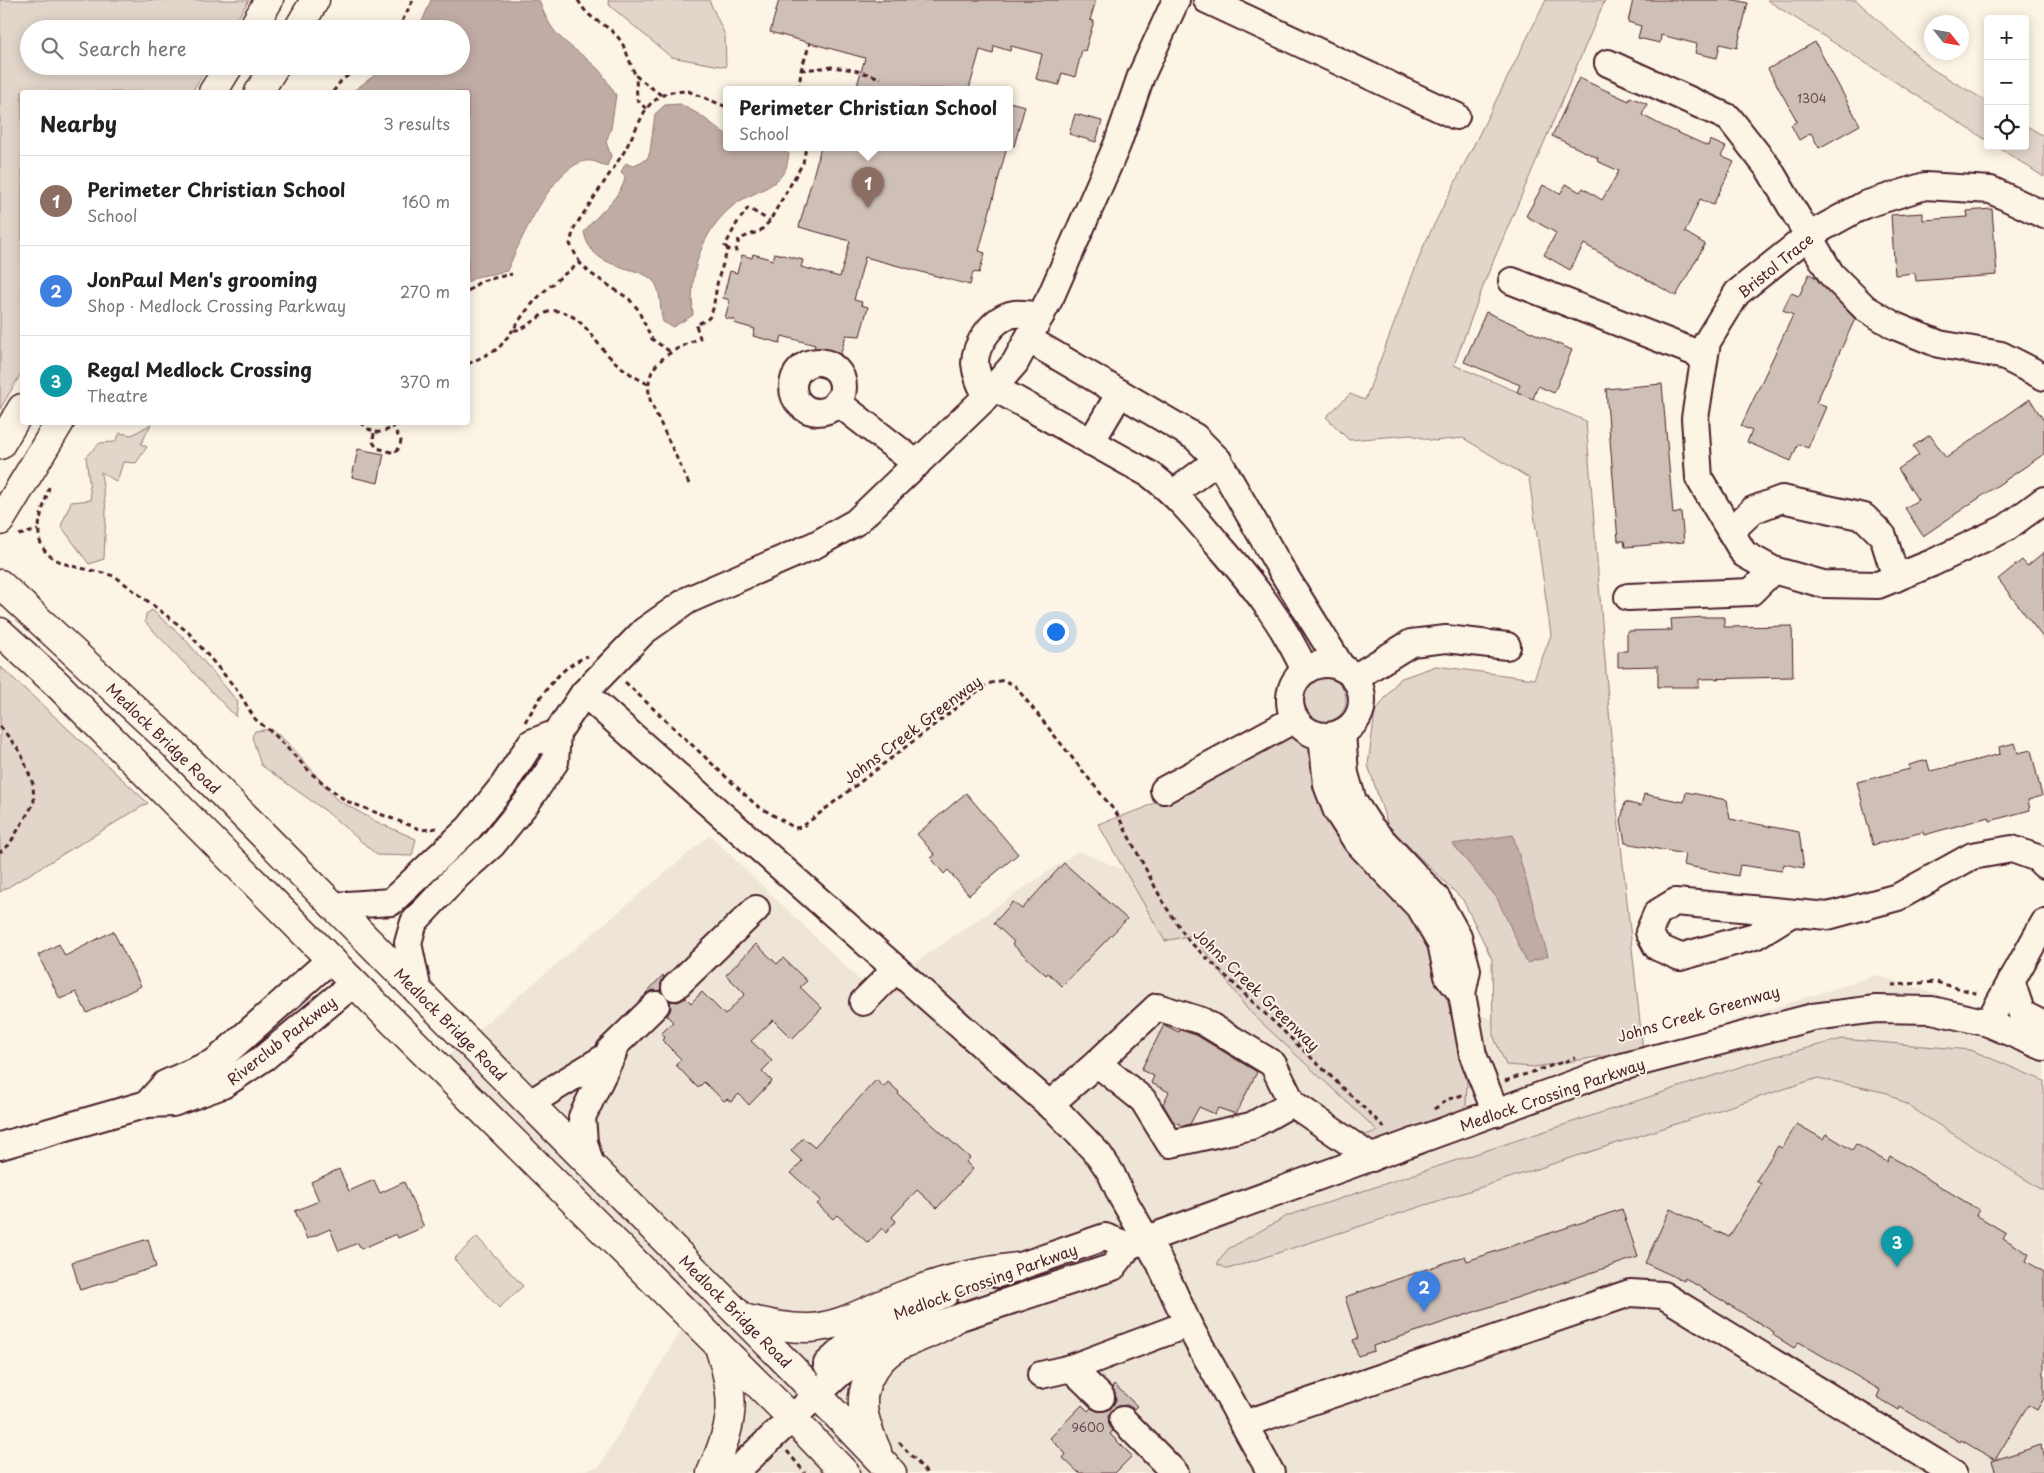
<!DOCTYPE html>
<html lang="en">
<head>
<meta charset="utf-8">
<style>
  :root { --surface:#fff; --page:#f6f6f6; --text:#222; --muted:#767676; --line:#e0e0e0; --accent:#ea580c }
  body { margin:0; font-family:"Playpen Sans",sans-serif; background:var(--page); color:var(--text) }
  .controls { position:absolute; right:15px; top:15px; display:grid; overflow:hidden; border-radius:5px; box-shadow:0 2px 12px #0003 }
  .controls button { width:45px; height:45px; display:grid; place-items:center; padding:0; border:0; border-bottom:1px solid var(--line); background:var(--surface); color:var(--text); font:25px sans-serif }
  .compass { position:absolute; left:1924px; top:15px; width:45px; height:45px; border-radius:50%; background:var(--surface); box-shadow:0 2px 12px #0003; rotate:121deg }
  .you { position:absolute; left:1055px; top:631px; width:18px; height:18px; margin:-12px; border:4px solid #fff; border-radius:50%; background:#1a73e8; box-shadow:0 0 0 8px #1a73e833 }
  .badge { display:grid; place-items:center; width:32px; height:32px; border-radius:50%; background:var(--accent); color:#fff; font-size:16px; font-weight:700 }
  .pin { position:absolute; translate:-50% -41px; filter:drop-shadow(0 1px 2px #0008) }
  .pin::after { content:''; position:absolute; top:26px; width:18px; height:15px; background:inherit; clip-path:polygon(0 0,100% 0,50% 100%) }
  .popup { position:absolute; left:723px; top:86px; width:290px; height:65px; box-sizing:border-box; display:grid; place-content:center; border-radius:5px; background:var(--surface); filter:drop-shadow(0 1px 4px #0005); font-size:16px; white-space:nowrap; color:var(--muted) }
  .popup b { font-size:19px; color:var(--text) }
  .popup::after { content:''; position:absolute; left:50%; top:100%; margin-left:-10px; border:10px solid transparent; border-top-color:var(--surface) }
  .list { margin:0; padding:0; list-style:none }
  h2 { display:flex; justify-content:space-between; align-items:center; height:65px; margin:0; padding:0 20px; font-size:21px }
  h2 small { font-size:16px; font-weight:400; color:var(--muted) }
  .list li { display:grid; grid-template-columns:32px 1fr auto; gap:15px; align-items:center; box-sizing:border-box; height:90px; padding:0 20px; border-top:1px solid var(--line) }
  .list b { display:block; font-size:19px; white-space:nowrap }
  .list p { margin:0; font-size:16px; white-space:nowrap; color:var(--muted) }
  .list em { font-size:16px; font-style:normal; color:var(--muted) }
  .icon { flex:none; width:28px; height:28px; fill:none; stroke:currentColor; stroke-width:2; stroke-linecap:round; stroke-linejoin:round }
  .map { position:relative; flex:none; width:2044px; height:1473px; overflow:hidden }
  .search { position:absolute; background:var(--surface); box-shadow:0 2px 12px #0003; left:20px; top:20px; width:450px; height:55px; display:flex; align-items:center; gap:12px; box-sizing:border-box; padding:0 18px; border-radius:28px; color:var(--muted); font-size:19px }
  .panel { position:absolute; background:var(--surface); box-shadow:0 2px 12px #0003; left:20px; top:90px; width:450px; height:335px; border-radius:5px }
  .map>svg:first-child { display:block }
  .built { fill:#eee5d7 }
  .green { fill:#e2d5ca; stroke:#967a7a }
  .water { fill:#c0aca5; stroke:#917474 }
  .building { fill:#cfc0b7; stroke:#4a1f2b }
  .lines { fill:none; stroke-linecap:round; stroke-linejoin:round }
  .minor-casing { stroke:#4a1f2b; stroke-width:30 }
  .major-casing { stroke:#4a1f2b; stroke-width:31 }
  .highway-casing { stroke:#4a1f2b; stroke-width:31 }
  .path { stroke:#4a1f2b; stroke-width:3; stroke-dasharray:5 4; stroke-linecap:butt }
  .minor { stroke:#fcf5e5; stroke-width:26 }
  .major { stroke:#fcf5e5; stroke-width:28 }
  .highway { stroke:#fcf5e5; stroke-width:28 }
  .labels { text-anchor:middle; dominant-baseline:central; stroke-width:4; stroke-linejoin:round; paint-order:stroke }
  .number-label { font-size:12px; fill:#6b474e }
  .street-label { font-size:15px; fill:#4a1f2b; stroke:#fcf5e5 }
</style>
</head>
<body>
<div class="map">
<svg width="2044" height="1473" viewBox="0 0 2044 1473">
  <rect width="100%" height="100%" fill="#fcf5e5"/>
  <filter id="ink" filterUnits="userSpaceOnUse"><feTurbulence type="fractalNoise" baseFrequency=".02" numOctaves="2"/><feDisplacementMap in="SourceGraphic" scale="10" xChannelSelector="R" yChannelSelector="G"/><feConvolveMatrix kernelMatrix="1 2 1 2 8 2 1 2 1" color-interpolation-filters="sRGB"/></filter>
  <g filter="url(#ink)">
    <polygon class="built" points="1605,641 1616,799 1643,1049 1877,975 1986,1010 2044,1037 2044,1473 572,1473 599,1467 694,1308 435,1066 710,835 872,992 1078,851 1613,1069"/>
    <g class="green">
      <polygon points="0,0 249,0 231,29 29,29 29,66 208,66 192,92 22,92 22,372 0,409"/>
      <polygon points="608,0 709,0 725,35 726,67 671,57 610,6"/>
      <polygon points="1546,0 1605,0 1487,276 1454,365 1586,421 1616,799 1643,1050 1534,1067 1506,1065 1493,1035 1492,959 1463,900 1388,826 1368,765 1375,712 1399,679 1436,666 1534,679 1551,635 1529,478 1463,438 1434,441 1411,435 1349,440 1326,417 1350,394 1365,400 1424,245"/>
      <polygon points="1767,0 1856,0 1932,69 1988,102 1988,141"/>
      <polygon points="2025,125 2044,136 2044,177 1996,146 2025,146"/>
      <polygon points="151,424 141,444 147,447 136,463 123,462 117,482 101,472 106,510 104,559 89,564 61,526 71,502 91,500 86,456 100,443 115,442 120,433 132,435"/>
      <polygon points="152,610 184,638 238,702 236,717 145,622 146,614"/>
      <polygon points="0,666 148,803 0,892"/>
      <circle cx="1324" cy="700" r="22"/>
      <polygon points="272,729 293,748 336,799 377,822 416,839 412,856 377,855 327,812 261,765 252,737 255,731"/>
      <polygon points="1288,734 1302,739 1318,751 1411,906 1441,973 1467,1083 1466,1105 1460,1112 1365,1148 1352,1139 1378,1131 1248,1010 1193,935 1165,941 1098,824 1142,809 1278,736"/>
      <polygon points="1842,1039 1971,1050 2044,1081 2044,1191 1888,1093 1818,1078 1228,1269 1217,1264 1228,1249 1287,1216 1761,1060"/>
      <polygon points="477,1237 523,1286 499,1308 454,1259"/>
    </g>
    <g class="water">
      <path d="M431,0H539C553,42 570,42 598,69C605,76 610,87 616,95L611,128L606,142L611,156L607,166C602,165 597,162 592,161C556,156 519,244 507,271L476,277L468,282V92H352L387,66H461V29H419Z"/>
      <path d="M680,104L700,115L727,135V147H779L789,154C788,159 787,168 784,172C773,190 749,193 734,205C700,232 689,274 693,315L673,327L663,322C660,311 661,297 657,287C648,262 592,276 584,232C595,216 625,194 625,176L621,172L626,163L632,166L647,159L650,152L655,114L665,105Z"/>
      <polygon points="1513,835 1548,956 1527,963 1497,898 1453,844"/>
    </g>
    <g class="building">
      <polygon points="779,0 1096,0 1090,20 1094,21 1085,51 1082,50 1075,77 1062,73 1059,85 1036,79 1042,54 1011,46 1010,51 994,46 993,54 980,50 969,89 856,89 865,58 770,32"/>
      <polygon points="1633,0 1735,0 1748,3 1737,48 1720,44 1717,58 1695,53 1697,44 1661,35 1660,43 1638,38 1641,26 1628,22"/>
      <polygon points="1815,42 1860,125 1819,148 1811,133 1799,140 1791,125 1797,121 1768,69"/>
      <polygon points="1579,78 1629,101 1630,97 1647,104 1642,115 1663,126 1708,146 1710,140 1726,147 1721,156 1734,162 1713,205 1700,199 1685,232 1705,244 1676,296 1584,244 1570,270 1544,255 1556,233 1526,216 1543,185 1560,194 1566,184 1580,192 1583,188 1602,200 1619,171 1597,161 1598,158 1552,136"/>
      <polygon points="1009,102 1025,106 1014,146 1009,146"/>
      <polygon points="1075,114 1102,121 1096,142 1069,134"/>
      <polygon points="821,147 1007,147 979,251 985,253 979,273 973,272 970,285 865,257 854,300 862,302 861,305 868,307 860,336 846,335 833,381 807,374 815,345 782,336 780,343 753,336 755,329 734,323 735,320 725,318 730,300 723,298 730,271 737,273 742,255 752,258 753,254 773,260 775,253 803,260 801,267 840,277 850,241 799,227"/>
      <polygon points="1992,209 1997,275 1916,281 1915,273 1895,275 1891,215 1923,213 1923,220 1968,217 1967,211"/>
      <polygon points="1809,274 1815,277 1855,319 1816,403 1826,407 1808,448 1798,444 1791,461 1747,442 1752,431 1741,426 1793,315 1783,310 1791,293 1799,296"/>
      <polygon points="1486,312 1572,350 1554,393 1538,386 1533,399 1517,392 1520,385 1464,362"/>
      <polygon points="1662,384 1673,514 1681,512 1684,542 1625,547 1624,541 1618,541 1606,389"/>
      <polygon points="2030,399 2044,421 2044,454 1923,536 1905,508 1918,500 1898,469 1919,455 1913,446 1930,435 1946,458"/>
      <polygon points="358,449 384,454 378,483 352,477"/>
      <polygon points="2044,552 2044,639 1998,579 2022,560 2027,566"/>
      <polygon points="1706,617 1724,617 1724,627 1792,626 1793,677 1699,679 1699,687 1658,687 1658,666 1618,667 1618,651 1627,651 1627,631 1672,630 1671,619"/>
      <polygon points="2015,743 2018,753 2031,750 2042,796 2028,800 2030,810 1990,821 1989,817 1924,835 1923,832 1873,845 1857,782 1910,769 1909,765 1927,760 1930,771 1953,766 2000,754 1999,747"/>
      <polygon points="1686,792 1727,800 1730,819 1799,832 1804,868 1784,864 1782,871 1740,865 1738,876 1683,865 1685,854 1625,843 1621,820 1625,802 1641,806 1644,794 1684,802"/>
      <polygon points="966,793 1018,854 969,895 948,870 944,874 931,858 935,855 917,834"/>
      <polygon points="1064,863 1127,919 1062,986 1048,973 1046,975 1012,944 1014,942 994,923 1013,902 1022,909"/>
      <polygon points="113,931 141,986 87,1013 76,992 60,999 38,955 59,944 65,956"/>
      <polygon points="756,944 777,964 783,958 807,981 800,987 822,1008 792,1039 773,1020 751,1041 772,1061 762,1071 772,1081 749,1105 739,1094 731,1102 727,1099 724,1101 704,1082 698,1088 676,1065 681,1059 662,1040 665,1037 661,1034 673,1022 667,1016 671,1009 670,1001 678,1002 686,998 691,1003 702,992 725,1015 745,994 726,975"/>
      <polygon points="663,975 664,976 661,983 661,991 653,990 645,994"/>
      <polygon points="1164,1025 1179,1032 1180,1030 1196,1035 1257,1072 1236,1114 1218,1108 1215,1114 1199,1107 1190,1124 1183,1126 1173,1121 1163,1104 1169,1092 1151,1083 1154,1076 1141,1070"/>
      <polygon points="876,1080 884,1087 888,1082 899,1092 898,1094 970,1158 966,1162 973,1169 937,1208 917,1190 892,1217 896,1221 886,1233 882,1228 868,1243 837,1215 833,1219 817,1204 821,1200 791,1173 802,1161 791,1151 803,1138 814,1147"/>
      <polygon points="1797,1124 1823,1139 1826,1134 1852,1150 1856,1144 1887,1162 1890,1156 1979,1210 1976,1215 2006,1233 2003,1238 2029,1254 2026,1261 2044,1272 2044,1398 2037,1410 2028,1405 1995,1460 2041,1445 2044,1454 2044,1473 1996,1473 1992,1461 1995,1460 1961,1440 1960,1442 1900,1407 1899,1410 1877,1397 1880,1390 1799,1342 1794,1348 1773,1335 1774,1332 1685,1278 1684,1281 1645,1263 1670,1209 1729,1237 1761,1184 1756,1181 1778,1146 1782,1148"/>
      <polygon points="339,1169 349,1191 374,1180 380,1193 404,1182 424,1227 398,1238 396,1234 361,1249 358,1243 339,1251 330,1229 307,1239 295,1211 319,1201 311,1182"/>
      <polygon points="1622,1209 1638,1257 1373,1346 1374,1351 1358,1356 1353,1340 1358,1338 1345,1297 1465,1256 1467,1261"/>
      <polygon points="148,1239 156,1267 80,1290 72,1262"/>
      <polygon points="1114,1384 1137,1406 1134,1409 1127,1405 1119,1406 1112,1410 1108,1416 1109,1424 1113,1431 1110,1434 1132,1456 1115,1473 1079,1473 1063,1458 1066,1454 1050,1438 1082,1405 1088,1411 1091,1408 1097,1411 1105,1411 1111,1408 1116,1400 1115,1392 1112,1387"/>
    </g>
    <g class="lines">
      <defs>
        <g id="minor">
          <polyline points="1207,0 1456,116"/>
          <polyline points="1608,63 1729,118 1769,169 1831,274 1865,308 1895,326 1939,344 2001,355 2044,377"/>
          <polyline points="2044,215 1991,190 1925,186 1864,205 1808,236 1737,293 1707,342 1695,418 1699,478 1744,554 1773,570 1823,584 1878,585 1932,563 2006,528 2044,500"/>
          <polyline points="1512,281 1704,356"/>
          <polyline points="1028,339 1195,437 1218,460 1282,571 1342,668"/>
          <circle cx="818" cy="387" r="25"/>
          <path d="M993,387L1151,475C1177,495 1196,518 1217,543C1251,582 1284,623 1305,671"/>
          <path d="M986,396C981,385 976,375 975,363C975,344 994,317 1014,314C1022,313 1032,315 1041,315"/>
          <polyline points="837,402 917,464"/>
          <polyline points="1091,442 1120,393"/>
          <polyline points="1174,493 1218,460"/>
          <polyline points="1731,531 1753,510 1782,499 1864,517 1883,536 1896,578"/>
          <polyline points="1628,597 1751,592 1773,570"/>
          <circle cx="1326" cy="700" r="36"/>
          <polyline points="1354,678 1411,643 1446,639 1507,646"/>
          <polyline points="584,693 1060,1114 1099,1155 1111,1173 1122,1197 1160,1263 1188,1324 1271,1473"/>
          <polyline points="557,733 584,693 644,631 688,600 815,545 856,522 982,401 1015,363 1051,296 1117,145 1141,76 1176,0"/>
          <polyline points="1322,736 1327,785 1337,811 1357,842 1421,909 1441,943 1448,976 1462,994 1467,970 1458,937 1437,899 1370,827 1353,801 1345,774 1342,732"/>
          <polyline points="1164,790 1295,719"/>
          <polyline points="333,906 391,902 469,828 503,786 531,743 557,733 555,762 527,802 492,845 458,875 414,922 408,943 418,991"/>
          <polyline points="1792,913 1755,936 1680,957 1657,947 1649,932 1657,913 1675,902 1828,916 1898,897 1972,856 2012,849 2037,858 2044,865"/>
          <polyline points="2011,981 2022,1014 2044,1025"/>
          <polyline points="675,987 756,909"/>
          <polyline points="1462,994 1473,1055 1496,1113"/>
          <polyline points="863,1002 896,969"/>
          <polyline points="1988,1023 2044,923"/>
          <polyline points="610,1050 656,1005"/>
          <polyline points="1097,1063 1157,1007 1202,1021 1273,1064 1292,1103"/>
          <polyline points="530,1103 612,1053"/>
          <polyline points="147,1104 165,1084 215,1062 331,959"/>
          <polyline points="1049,1105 1097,1063 1143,1100 1170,1144 1251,1126 1292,1103 1372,1158"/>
          <polyline points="0,1146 147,1104 173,1103 223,1085 265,1057 354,983"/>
          <polyline points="590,1163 584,1142 582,1117 613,1053"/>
          <polyline points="998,1274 1105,1237 1129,1246"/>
          <polyline points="827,1364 859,1335 887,1318 945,1294"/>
          <polyline points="1071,1368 1101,1397"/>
          <polyline points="1041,1375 1071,1368 1188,1324"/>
          <polyline points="1123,1420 1175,1473"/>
          <polyline points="1244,1424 1630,1293 1663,1295 1953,1473"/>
          <polyline points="734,1473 840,1373 890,1340 1113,1267 1129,1246 1147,1239 1614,1069 1813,1017 1876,1009 1932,1010 1988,1023 2044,1047"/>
        </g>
        <g id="major">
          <polyline points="252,29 269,0"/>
          <polyline points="298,29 315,0"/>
          <polyline points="213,92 229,66"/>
          <polyline points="259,92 275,66"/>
          <polyline points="0,445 22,408"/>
          <polyline points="0,521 60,422"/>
        </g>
        <g id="highway">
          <polyline points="0,584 175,746 790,1366 892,1473"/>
          <polyline points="0,632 57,684 354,983 792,1418 845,1473"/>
          <path d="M743,1318C765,1323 788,1329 810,1328C844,1326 876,1305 907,1294C943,1280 980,1271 1018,1267"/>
          <path d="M877,1451C871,1437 864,1422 863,1406C861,1381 880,1354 903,1344C920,1337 936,1332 952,1321"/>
          <path d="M711,1473C734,1422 737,1400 719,1347"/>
        </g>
      </defs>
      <use href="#minor" class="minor-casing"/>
      <use href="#major" class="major-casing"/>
      <use href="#highway" class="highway-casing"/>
      <g class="path">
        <path d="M578,0C589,21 601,20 615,34C626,44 629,63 636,76"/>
        <polyline points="398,29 413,0"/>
        <polyline points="801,70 832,67 854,70 881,78"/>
        <polyline points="799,89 801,70 810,43"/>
        <polyline points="333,92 341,81 360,66"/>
        <polyline points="646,109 637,99 636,76 661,95"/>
        <polyline points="728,249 725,246 737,223 748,208 770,221"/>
        <polyline points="580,263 570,244 574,228 624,152 646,109 652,102 668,92 688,91 727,107"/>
        <polyline points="468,291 481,281 512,274"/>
        <polyline points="468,364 498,349 513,330"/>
        <path d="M648,384C634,377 621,368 610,357C593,341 584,316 558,311C541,308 530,331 513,330C531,301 552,282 580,263L590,273L629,299L637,308L652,339L672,353"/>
        <path d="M361,422C374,437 385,434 398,422"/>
        <polyline points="374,433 373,442 377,448 395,453 399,448 401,441 393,427"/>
        <path d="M689,484L651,403C640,364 669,352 700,338L696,325L709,318L713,309L718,279L728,249L736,251L739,239L760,231L769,222L803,163L806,147"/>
        <path d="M49,487C46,501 39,516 39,529C36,570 90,566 116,577L188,632L238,691L255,719L275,735L312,774L346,801L422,830L437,828"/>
        <polyline points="19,535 38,530"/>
        <polyline points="625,682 756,805 795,828 802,827 987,684 1004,680 1015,686 1117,814 1164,904 1188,940 1386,1129"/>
        <path d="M525,722C541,696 558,667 588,656"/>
        <polyline points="0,726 21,753 33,784 34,803 9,845 0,852"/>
        <polyline points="1892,985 1936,982 1979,994"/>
        <polyline points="1505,1081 1575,1058"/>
        <polyline points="1434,1109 1449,1099 1466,1094"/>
        <polyline points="899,1442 927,1473"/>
        <polyline points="787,1451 805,1473"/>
      </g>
      <use href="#minor" class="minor"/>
      <use href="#major" class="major"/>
      <use href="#highway" class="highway"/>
    </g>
  </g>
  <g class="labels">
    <g class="number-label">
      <text x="1812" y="98">1304</text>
      <text x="1088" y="1427">9600</text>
    </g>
    <g class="street-label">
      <text transform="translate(1775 265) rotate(-39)">Bristol Trace</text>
      <text transform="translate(912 729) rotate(-37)">Johns Creek Greenway</text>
      <text transform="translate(164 738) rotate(44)">Medlock Bridge Road</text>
      <text transform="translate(1257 989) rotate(44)">Johns Creek Greenway</text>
      <text transform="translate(1698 1013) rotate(-16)">Johns Creek Greenway</text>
      <text transform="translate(451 1024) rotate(45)">Medlock Bridge Road</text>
      <text transform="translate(281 1040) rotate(-38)">Riverclub Parkway</text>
      <text transform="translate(1552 1094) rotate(-19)">Medlock Crossing Parkway</text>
      <text transform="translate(985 1281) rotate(-20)">Medlock Crossing Parkway</text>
      <text transform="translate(736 1311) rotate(45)">Medlock Bridge Road</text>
    </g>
  </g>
</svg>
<div class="controls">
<button>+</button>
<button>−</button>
<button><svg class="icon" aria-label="locate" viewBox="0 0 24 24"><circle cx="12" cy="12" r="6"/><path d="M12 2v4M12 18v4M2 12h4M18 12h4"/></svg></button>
</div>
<svg class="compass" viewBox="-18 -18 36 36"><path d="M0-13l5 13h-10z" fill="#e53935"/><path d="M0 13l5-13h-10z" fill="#767676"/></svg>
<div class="you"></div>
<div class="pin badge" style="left:868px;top:208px;background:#8d6e63">1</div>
<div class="popup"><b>Perimeter Christian School</b>School</div>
<div class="pin badge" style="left:1424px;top:1312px;background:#3f7fe0">2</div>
<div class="pin badge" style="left:1897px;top:1267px;background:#0f9aa8">3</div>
<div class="search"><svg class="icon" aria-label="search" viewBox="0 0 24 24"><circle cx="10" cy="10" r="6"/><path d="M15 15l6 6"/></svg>Search here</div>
<section class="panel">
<h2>Nearby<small>3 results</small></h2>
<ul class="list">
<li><span class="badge" style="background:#8d6e63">1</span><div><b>Perimeter Christian School</b><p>School</p></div><em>160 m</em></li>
<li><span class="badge" style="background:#3f7fe0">2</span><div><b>JonPaul Men's grooming</b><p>Shop · Medlock Crossing Parkway</p></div><em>270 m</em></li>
<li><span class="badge" style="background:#0f9aa8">3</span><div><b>Regal Medlock Crossing</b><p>Theatre</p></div><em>370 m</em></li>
</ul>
</section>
</div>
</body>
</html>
